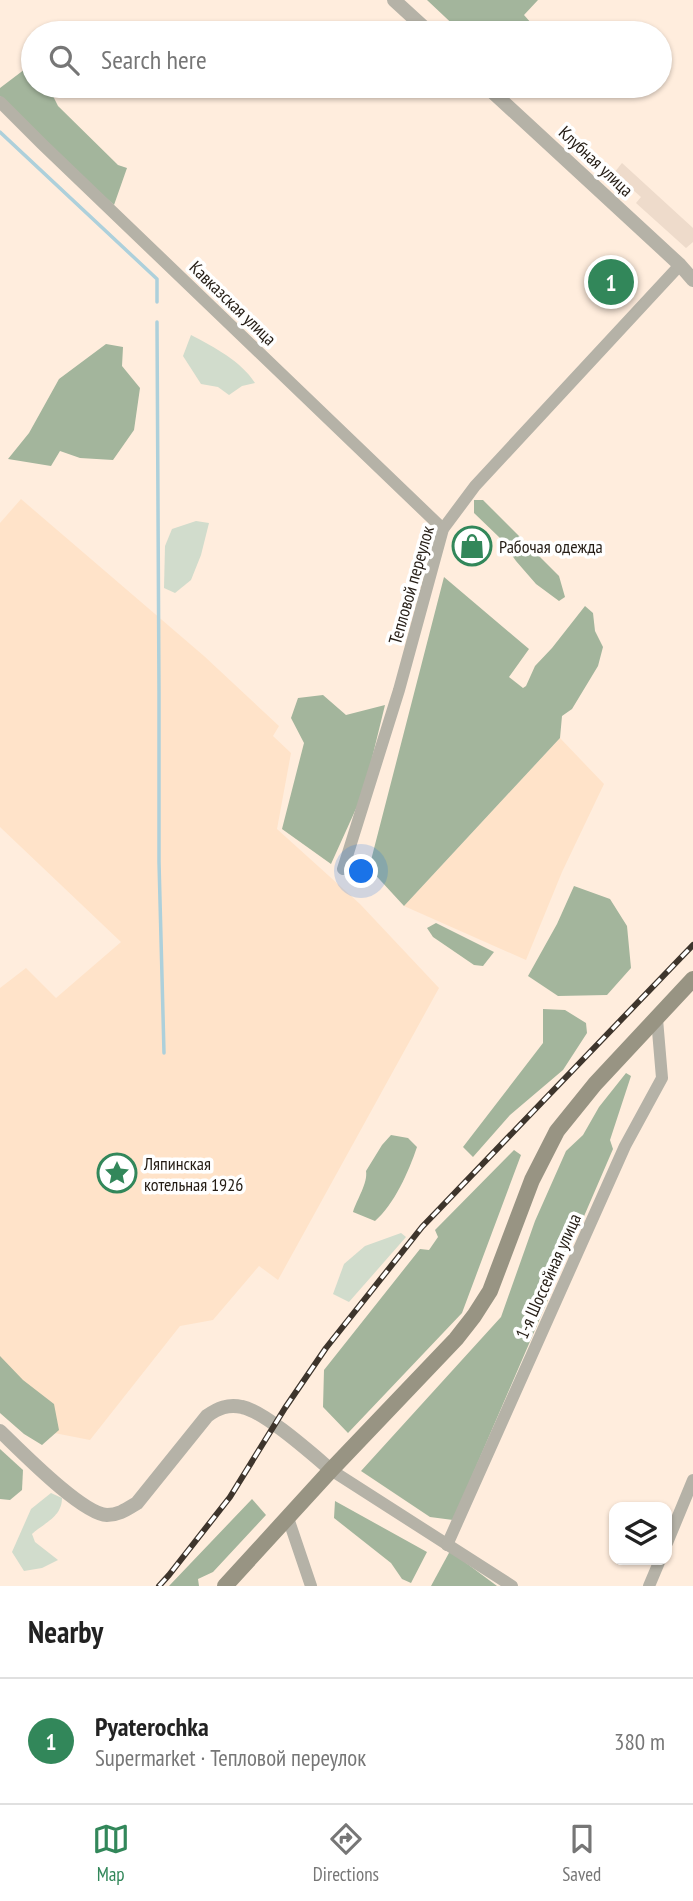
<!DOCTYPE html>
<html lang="en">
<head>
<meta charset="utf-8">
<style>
  :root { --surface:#fff; --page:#f2f2f2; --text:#222; --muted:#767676; --line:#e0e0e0; --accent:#32875a }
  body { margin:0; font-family:"PT Sans Narrow",sans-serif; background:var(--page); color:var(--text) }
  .controls { position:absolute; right:21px; bottom:21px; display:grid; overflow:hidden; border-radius:14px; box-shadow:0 2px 5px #0004 }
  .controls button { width:63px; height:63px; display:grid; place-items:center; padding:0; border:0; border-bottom:2px solid var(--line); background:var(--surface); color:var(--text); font:35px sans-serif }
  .you { position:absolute; left:362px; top:872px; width:24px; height:24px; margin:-18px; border:5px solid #fff; border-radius:50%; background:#1a73e8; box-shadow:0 0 0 10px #1a73e833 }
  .badge { display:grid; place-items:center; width:46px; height:46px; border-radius:50%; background:var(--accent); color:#fff; font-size:23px; font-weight:700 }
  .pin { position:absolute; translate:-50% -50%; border:4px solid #fff; box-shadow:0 2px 7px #0006 }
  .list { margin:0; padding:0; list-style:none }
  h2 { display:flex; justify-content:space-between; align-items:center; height:91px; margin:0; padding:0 28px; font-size:30px }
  h2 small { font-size:23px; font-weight:400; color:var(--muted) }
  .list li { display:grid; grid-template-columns:46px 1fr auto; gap:21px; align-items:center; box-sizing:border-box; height:126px; padding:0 28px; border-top:2px solid var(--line) }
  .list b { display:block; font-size:26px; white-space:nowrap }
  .list p { margin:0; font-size:23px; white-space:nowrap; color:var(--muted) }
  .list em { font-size:23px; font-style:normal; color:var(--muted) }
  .icon { flex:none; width:38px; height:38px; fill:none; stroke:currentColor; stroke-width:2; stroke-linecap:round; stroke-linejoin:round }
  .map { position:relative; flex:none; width:693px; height:1586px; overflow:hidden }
  .search { position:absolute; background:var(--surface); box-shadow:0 2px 5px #0004; left:21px; right:21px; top:21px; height:77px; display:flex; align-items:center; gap:18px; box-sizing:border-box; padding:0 24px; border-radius:38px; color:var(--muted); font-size:26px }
  .sheet { height:217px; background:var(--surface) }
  nav { display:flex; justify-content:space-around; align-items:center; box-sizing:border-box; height:98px; border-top:2px solid var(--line); background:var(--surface); font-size:19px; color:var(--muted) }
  nav a { display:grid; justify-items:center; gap:4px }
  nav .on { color:var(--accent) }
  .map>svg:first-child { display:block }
  .commercial { fill:#eedbcb }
  .built { fill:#ffe3c9 }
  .green { fill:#d1dccc }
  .forest { fill:#a3b59c }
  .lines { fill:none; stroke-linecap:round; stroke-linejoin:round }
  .stream { stroke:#add0db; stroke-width:3.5 }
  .minor { stroke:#b5b2a7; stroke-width:12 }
  .tertiary { stroke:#b5b2a7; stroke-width:14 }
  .secondary { stroke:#989483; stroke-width:16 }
  .rail-casing { stroke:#3e352c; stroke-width:6 }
  .rail { stroke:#fff; stroke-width:3.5; stroke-dasharray:10; stroke-linecap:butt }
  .labels { text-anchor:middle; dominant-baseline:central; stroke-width:7; stroke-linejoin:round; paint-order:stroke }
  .street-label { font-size:18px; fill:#241c14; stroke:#fff }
  .poi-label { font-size:18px; fill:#241c14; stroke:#fff; text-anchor:start }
</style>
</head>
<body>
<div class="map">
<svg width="693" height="1586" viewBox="0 0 693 1586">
  <rect width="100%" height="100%" fill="#ffeddd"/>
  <polygon class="commercial" points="622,163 693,228 693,242 686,248 636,203 641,197 614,173"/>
  <g class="built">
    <polygon points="21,499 204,656 279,726 273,736 291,753 277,829 360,904 439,988 278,1280 259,1266 213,1320 180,1326 90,1440 44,1431 0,1391 0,988 26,968 56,998 121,942 0,827 0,523"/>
    <polygon points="560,738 604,784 562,872 526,960 404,906"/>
  </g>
  <g class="green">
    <path d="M191,335C214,347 241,361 255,383L242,386L229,395L218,387L201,384L183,356Z"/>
    <polygon points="196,521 209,523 201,555 191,580 175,593 164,588 165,546 172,529"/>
    <polygon points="401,1233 406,1237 349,1302 333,1294 344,1264 365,1246"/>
    <path d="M51,1493L62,1498C62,1517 44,1523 32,1534L35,1542L58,1560L42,1568L24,1571L12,1552L31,1509Z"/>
  </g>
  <g class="forest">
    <polygon points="427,0 538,0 524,15 540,33 462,33"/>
    <polygon points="33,63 33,86 48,86 58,106 118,165 127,168 114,205 60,157 0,96 0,88"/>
    <polygon points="106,344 123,347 122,366 140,388 134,430 113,460 80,458 60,451 51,466 8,459 29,433 59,379"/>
    <polygon points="474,500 483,500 559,576 565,597 559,601 536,584 516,561 500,538 474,513"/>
    <polygon points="444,577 529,649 509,677 523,688 526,686 535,666 552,648 585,606 593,613 595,631 603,647 598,666 572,709 562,716 560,738 404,906 369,868"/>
    <polygon points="323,695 346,715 385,705 364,791 331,864 282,829 304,743 291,718 298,698"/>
    <polygon points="574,886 610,899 627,926 631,968 607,995 558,996 528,976 557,924"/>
    <polygon points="436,923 494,952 483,966 474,965 433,937 427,928"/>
    <polygon points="543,1009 565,1010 586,1023 587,1033 563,1070 510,1115 473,1157 463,1147 543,1043"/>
    <polygon points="626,1073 631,1076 610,1140 613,1149 453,1520 430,1517 361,1471 501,1317 535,1221 566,1151 583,1135 599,1107"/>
    <path d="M391,1135L408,1138L417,1147C409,1171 394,1205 375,1221L353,1212C357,1199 368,1183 366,1171L382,1145Z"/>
    <polygon points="514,1150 521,1155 462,1313 348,1433 323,1407 324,1370 420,1249 429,1250 438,1237 435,1230"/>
    <polygon points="0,1356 23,1380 54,1404 59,1430 42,1445 24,1434 0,1413"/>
    <polygon points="0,1449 23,1470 22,1490 10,1500 0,1499"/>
    <polygon points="252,1499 266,1515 213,1572 198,1579 199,1586 169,1586"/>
    <polygon points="335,1501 427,1552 411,1583 402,1579 391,1563 334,1518"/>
    <polygon points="450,1551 497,1586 431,1586"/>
  </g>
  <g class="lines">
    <g class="stream">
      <polyline points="0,132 157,279 157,302"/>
      <polyline points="157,322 159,692 159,862 164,1053"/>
    </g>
    <g class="minor">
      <polyline points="0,102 42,144 443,529"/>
      <polyline points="343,869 399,690 443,529 475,486 680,265"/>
      <polyline points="331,1470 512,1586"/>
      <polyline points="288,1518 311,1586"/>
      <polyline points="667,1543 693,1480"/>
      <polyline points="447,1545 625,1146 662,1078 657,1019"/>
      <polyline points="649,1586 660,1560"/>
    </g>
    <g class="tertiary">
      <polyline points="394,0 430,33"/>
      <polyline points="486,86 680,265 693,280"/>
      <path d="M0,1431C20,1450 82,1514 107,1515C119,1515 127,1509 137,1503L207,1416C218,1408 228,1404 242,1407C264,1411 312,1454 331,1470"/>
    </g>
    <polyline class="secondary" points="225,1586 331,1470 456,1339 474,1316 490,1291 532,1180 557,1131 595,1084 693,979"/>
    <defs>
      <polyline id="rail" points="159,1586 169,1575 230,1497 285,1408 326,1348 422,1227 693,945"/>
    </defs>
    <use href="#rail" class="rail-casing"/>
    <use href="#rail" class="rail"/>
  </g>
  <defs>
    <symbol id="shop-ring" viewBox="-11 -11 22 22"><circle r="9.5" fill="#fff" stroke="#32875a" stroke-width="1.5"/><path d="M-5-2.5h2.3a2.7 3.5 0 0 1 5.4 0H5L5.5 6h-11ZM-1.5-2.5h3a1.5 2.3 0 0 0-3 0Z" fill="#32875a"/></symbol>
    <symbol id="sight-ring" viewBox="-11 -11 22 22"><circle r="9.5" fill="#fff" stroke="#32875a" stroke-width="1.5"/><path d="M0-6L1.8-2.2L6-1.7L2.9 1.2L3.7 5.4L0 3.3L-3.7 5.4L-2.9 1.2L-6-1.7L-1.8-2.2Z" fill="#32875a"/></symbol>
  </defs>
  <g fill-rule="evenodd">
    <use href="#shop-ring" x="450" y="524" width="44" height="44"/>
    <use href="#sight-ring" x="95" y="1151" width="44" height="44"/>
  </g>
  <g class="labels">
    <g class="street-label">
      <text transform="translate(596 161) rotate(43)">Клубная улица</text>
      <text transform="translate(233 303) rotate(44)">Кавказская улица</text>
      <text transform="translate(411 585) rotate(-74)">Тепловой переулок</text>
      <text transform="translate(548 1276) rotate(-66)">1-я Шоссейная улица</text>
    </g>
    <g class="poi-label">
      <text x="499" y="546">Рабочая одежда</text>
      <text x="144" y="1163">Ляпинская<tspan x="144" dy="21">котельная 1926</tspan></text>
    </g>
  </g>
</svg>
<div class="controls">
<button><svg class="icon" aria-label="layers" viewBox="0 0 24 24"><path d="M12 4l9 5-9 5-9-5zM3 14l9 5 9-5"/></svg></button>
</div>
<div class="you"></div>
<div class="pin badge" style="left:611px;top:282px">1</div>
<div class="search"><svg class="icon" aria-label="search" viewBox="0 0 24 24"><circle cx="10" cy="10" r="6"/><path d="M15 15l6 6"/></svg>Search here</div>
</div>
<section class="sheet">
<h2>Nearby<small></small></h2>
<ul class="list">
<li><span class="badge">1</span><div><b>Pyaterochka</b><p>Supermarket · Тепловой переулок</p></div><em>380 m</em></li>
</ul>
</section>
<nav>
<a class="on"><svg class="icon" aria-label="map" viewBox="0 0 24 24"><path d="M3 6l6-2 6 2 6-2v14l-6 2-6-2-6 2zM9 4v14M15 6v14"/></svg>Map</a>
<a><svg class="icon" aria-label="directions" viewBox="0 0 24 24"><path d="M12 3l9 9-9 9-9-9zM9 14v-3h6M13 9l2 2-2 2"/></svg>Directions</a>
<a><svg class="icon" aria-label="saved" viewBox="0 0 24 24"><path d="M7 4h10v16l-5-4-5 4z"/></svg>Saved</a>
</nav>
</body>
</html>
